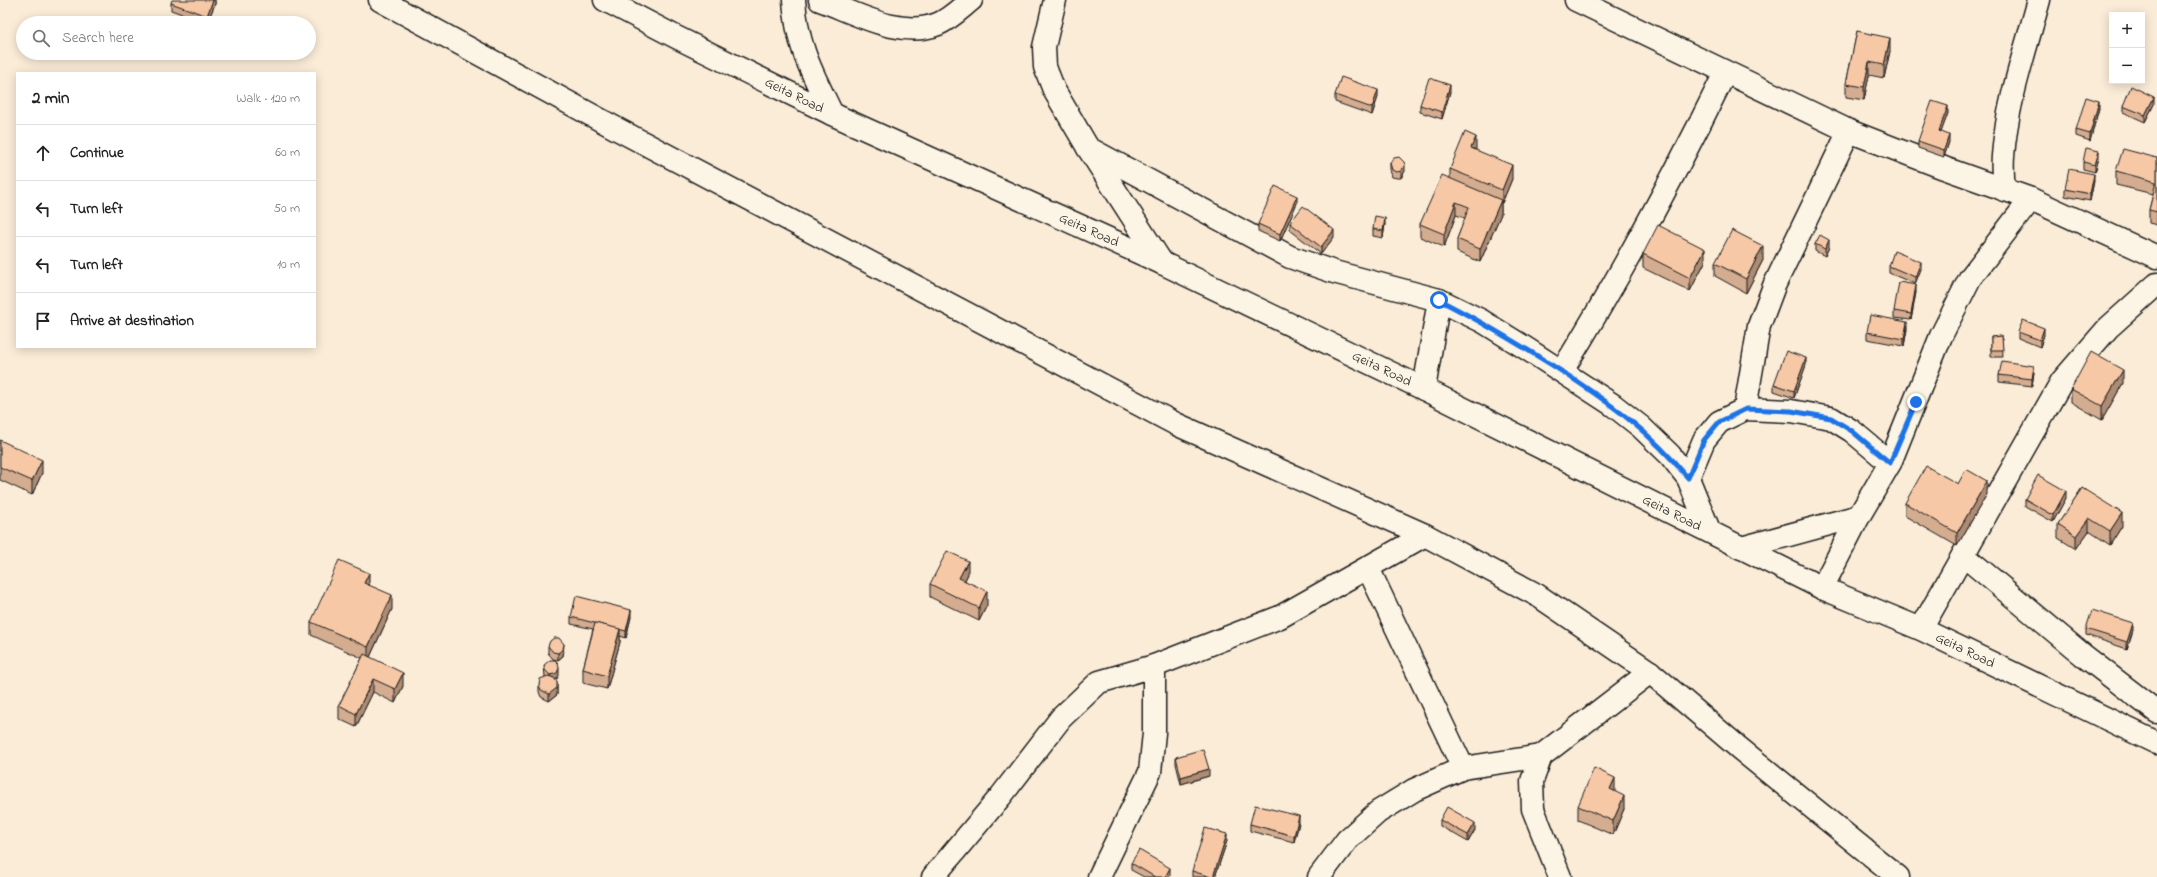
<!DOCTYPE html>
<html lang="en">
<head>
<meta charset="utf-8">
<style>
  :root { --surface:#fff; --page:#f6f6f6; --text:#222; --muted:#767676; --line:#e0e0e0 }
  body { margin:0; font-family:"Indie Flower",sans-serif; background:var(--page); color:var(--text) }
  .controls { position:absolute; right:12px; top:12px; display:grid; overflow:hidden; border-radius:0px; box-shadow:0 2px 10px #0003 }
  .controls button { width:36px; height:36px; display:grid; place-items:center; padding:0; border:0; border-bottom:1px solid var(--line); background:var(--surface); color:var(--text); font:20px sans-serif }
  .stop { position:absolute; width:12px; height:12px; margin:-9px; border:3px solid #1a73e8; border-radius:50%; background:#fff }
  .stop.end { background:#1a73e8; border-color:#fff; box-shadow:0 1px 4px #0008 }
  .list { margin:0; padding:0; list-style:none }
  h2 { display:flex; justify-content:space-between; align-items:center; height:52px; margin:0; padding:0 16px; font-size:17px }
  h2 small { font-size:13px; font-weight:400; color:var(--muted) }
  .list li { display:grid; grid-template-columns:26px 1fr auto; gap:12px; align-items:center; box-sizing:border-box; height:56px; padding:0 16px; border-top:1px solid var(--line) }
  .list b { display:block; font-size:15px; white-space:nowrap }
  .list em { font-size:13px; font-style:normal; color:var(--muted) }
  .icon { flex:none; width:22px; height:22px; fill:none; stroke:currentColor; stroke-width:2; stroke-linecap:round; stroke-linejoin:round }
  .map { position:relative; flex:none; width:2157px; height:877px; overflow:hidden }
  .search { position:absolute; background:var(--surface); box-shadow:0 2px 10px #0003; left:16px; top:16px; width:300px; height:44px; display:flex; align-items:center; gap:10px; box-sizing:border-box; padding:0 14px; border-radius:22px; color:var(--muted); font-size:15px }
  .panel { position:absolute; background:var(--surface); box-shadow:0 2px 10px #0003; left:16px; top:72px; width:300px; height:276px; border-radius:0px }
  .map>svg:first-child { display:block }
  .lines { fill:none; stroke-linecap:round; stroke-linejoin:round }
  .minor-casing { stroke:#1c1c1c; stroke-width:25 }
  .trunk-casing { stroke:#1c1c1c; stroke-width:25 }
  .minor { stroke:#fcf5e5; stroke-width:22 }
  .trunk { stroke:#fcf5e5; stroke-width:22 }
  .wall { fill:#d4ac8f; stroke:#1c1c1c }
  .shaded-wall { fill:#ad8c74; stroke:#1c1c1c }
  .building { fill:#f7c8a6; stroke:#1c1c1c }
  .route { stroke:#1a73e8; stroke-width:5 }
  .labels { text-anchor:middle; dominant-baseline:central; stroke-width:3; stroke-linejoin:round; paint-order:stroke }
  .street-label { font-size:14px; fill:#1c1c1c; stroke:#fcf5e5 }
</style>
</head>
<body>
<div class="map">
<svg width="2157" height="877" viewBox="0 0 2157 877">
  <rect width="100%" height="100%" fill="#fbecd8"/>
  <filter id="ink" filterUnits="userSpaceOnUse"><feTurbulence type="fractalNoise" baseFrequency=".025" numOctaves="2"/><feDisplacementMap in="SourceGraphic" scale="8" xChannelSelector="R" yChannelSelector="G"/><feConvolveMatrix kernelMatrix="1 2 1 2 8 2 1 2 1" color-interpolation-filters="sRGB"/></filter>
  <g filter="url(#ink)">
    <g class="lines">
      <defs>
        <g id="minor">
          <polyline points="380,0 619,130 1176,424 1425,535 1537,595 1650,672 1739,748 1898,877"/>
          <path d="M794,0C797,47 812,72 832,114"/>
          <path d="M820,0C856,13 900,39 938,24C950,19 961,8 971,0"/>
          <polyline points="1055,0 1044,47 1045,67 1054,90 1088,148 1162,263"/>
          <polyline points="1576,0 1849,131 1944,168 2031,199 2157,257"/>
          <polyline points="1088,148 1290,257 1334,272 1439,300 1482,321 1527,349 1613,405 1641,427 1670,455 1688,478 1709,530"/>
          <path d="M2004,190C2003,179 2002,167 2003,156C2007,102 2025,52 2039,0"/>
          <path d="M1562,371C1621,275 1675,175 1725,73"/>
          <polyline points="1424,389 1439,300"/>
          <polyline points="1745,409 1759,326 1774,286 1849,131"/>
          <polyline points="1688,478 1704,440 1719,422 1745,409 1791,411 1831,418 1852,431 1890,463"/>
          <polyline points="1741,548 1859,516"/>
          <polyline points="1963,555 2083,655 2157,712"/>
          <polyline points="1368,568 1463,768"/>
          <polyline points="1822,588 1859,516 1890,463 1941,336 1970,278 2031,199"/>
          <polyline points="1921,629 2062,381 2108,328 2157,284"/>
          <polyline points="933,877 1001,796 1061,718 1099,682 1154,666 1280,617 1425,535"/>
          <polyline points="1099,877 1150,772 1154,733 1154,666"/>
          <polyline points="1319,877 1347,840 1378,812 1414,790 1463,768 1541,756"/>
          <polyline points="1560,877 1533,809 1532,781 1541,756 1650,672"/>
        </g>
        <g id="trunk">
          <path id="s1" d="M605,0L676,37L832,114L1162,263L1424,389L1822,588L1921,629L2157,743"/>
        </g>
      </defs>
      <use href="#minor" class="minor-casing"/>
      <use href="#trunk" class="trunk-casing"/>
      <use href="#minor" class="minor"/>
      <use href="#trunk" class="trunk"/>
    </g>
    <g class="wall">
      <polygon points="215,0 215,4 207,23 171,10 171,3"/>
      <polygon points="1857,31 1890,51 1884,78 1869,75 1864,100 1846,97 1846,84"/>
      <polygon points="1450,92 1442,119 1420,112 1420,105"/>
      <polygon points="1335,95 1378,97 1372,115 1335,102"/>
      <polygon points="2154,104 2145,122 2123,112 2123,106"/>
      <polygon points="2099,108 2090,141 2076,136 2076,130"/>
      <polygon points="1948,113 1941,132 1949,142 1944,157 1918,148 1918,141"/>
      <polygon points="1476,150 1512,179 1502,203 1501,203 1501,214 1480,262 1457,252 1457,239 1465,218 1456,215 1444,247 1420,237 1420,224 1450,179 1450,169"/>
      <polygon points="2099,158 2095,172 2083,169 2083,162"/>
      <polygon points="2157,158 2157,225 2149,223 2149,210 2153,194 2116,185 2116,171"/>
      <polygon points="1390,163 1405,171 1401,178 1397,178 1392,177 1390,170"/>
      <polygon points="2094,181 2090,201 2065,196 2065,189"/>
      <polygon points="1297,203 1280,241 1258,231 1258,224"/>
      <polygon points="1290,223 1334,237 1321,254 1290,230"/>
      <polygon points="1385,224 1383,238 1373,236 1373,229"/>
      <polygon points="1815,244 1829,247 1825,256 1815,251"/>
      <polygon points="1643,254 1705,262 1690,291 1643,268"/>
      <polygon points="1763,260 1746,293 1715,276 1715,263"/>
      <polygon points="1889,266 1921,269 1915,284 1889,273"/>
      <polygon points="1916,292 1911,320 1894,318 1894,311"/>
      <polygon points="1907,329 1904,346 1867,339 1867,332"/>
      <polygon points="2018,332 2044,335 2040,347 2018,338"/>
      <polygon points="2002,336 2003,357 1991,357 1991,337"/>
      <polygon points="1806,365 1794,398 1774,391 1774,384"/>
      <polygon points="2034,372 2032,386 1999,382 1999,375"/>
      <polygon points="2123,383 2102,420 2071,402 2071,389"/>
      <polygon points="0,440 42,473 32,495 0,480"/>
      <polygon points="1958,484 1987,494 1957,546 1905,516 1905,503"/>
      <polygon points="2082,488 2122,526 2110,545 2089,531 2076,549 2058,538 2058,524"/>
      <polygon points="2066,498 2053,522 2025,506 2025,499"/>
      <polygon points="968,574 965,580 987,605 979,621 930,597 930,584"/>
      <polygon points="369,586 392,609 370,657 403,686 395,703 373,692 356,727 339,719 339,705 362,658 311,635 311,622"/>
      <polygon points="571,617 631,617 626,638 620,636 620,642 607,689 583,683 583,669 593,629 571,624"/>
      <polygon points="2086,629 2133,630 2127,649 2086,635"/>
      <polygon points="548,646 564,651 563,656 558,660 553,659 548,653"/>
      <polygon points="544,665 559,675 557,679 555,680 557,689 557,695 549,701 541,697 539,692 539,685 545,677"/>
      <polygon points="1176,757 1209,776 1181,784 1176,764"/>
      <polygon points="1615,791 1615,792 1624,809 1613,835 1578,820 1578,806"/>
      <polygon points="1440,820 1475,830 1468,842 1440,826"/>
      <polygon points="1299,823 1294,842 1250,831 1250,824"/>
      <polygon points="1227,841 1215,877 1192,877 1192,871"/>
      <polygon points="1131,863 1170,875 1169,877 1144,877 1131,870"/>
    </g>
    <g class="shaded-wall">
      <polygon points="213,0 215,0 215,4 207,23 207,16"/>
      <polygon points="1890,38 1890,51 1884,78 1884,65"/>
      <polygon points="1869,62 1869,75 1864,100 1864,87"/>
      <polygon points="1450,85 1450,92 1442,119 1442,112"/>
      <polygon points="1378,90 1378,97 1372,115 1372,108"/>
      <polygon points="2154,97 2154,104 2145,122 2145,115"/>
      <polygon points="2099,101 2099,108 2090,141 2090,134"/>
      <polygon points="1948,106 1948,113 1939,138 1939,131"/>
      <polygon points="1949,135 1949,142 1944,157 1944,150"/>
      <polygon points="1476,137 1476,150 1471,148"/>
      <polygon points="2099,151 2099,158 2095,172 2095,165"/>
      <polygon points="1405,165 1405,171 1401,178 1401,171"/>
      <polygon points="1512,165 1512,179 1502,203 1502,190"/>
      <polygon points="2094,174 2094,181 2090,201 2090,194"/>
      <polygon points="1297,196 1297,203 1280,241 1280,234"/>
      <polygon points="1501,200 1501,214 1480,262 1480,249"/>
      <polygon points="1456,202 1456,215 1444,247 1444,234"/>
      <polygon points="1385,218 1385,224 1383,238 1383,231"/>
      <polygon points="1334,230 1334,237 1321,254 1321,247"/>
      <polygon points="1829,240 1829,247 1825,256 1825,249"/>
      <polygon points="1763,246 1763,260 1746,293 1746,279"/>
      <polygon points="1705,249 1705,262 1690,291 1690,278"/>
      <polygon points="1921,262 1921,269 1915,284 1915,277"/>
      <polygon points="1916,285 1916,292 1911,320 1911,314"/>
      <polygon points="1907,322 1907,329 1904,346 1904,339"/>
      <polygon points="2044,328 2044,335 2040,347 2040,340"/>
      <polygon points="1806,358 1806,365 1794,398 1794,391"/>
      <polygon points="2034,366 2034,372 2032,386 2032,379"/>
      <polygon points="2123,370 2123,383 2102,420 2102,406"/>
      <polygon points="42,460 42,473 32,495 32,481"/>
      <polygon points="1987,481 1987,494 1957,546 1957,533"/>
      <polygon points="2066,491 2066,498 2053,522 2053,515"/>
      <polygon points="2122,513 2122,526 2110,545 2110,531"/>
      <polygon points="2089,518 2089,531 2076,549 2076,536"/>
      <polygon points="968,561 968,574 959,591 959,578"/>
      <polygon points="369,573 369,586 364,583"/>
      <polygon points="987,591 987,605 979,621 979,608"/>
      <polygon points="392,595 392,609 368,661 368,647"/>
      <polygon points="631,610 631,617 626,638 626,631"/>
      <polygon points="2133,623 2133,630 2127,649 2127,642"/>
      <polygon points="620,629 620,642 607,689 607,676"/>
      <polygon points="564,644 563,656 558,660 558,653"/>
      <polygon points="559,668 559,675 557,679 550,682 550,675"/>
      <polygon points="403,673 403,686 395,703 395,689"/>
      <polygon points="373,679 373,692 356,727 356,714"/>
      <polygon points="557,682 557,695 549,701 549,694"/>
      <polygon points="1209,769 1209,776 1181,784 1181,777"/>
      <polygon points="1615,778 1615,791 1610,803 1610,789"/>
      <polygon points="1624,796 1624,809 1613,835 1613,821"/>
      <polygon points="1299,816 1299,823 1294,842 1294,836"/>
      <polygon points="1475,823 1475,830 1468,842 1468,835"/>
      <polygon points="1227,834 1227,841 1215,877 1213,877"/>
      <polygon points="1170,868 1170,875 1169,877 1165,877"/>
    </g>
    <g class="building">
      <polygon points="172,0 213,0 207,16 171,3"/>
      <polygon points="1857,31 1890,38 1884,65 1869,62 1864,87 1846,84"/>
      <polygon points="1341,77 1378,90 1372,108 1335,95"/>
      <polygon points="1429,78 1450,85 1442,112 1420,105"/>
      <polygon points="2131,86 2154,97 2145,115 2123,106"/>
      <polygon points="2086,97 2099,101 2090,134 2076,130"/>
      <polygon points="1932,101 1948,106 1939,131 1949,135 1944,150 1918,141"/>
      <polygon points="1465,132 1476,137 1471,148 1512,165 1502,190 1450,169"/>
      <polygon points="2086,148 2099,151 2095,165 2083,162"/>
      <polygon points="2123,149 2157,158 2157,212 2149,210 2156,182 2116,171"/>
      <polygon points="1399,157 1404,162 1405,165 1401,171 1397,172 1392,170 1390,163 1394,158"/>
      <polygon points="2069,169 2094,174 2090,194 2065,189"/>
      <polygon points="1442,175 1501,200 1480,249 1457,239 1469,207 1456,202 1444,234 1420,224"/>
      <polygon points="1275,186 1297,196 1280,234 1258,224"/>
      <polygon points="1303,206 1334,230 1321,247 1290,223"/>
      <polygon points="1375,216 1385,218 1383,231 1373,229"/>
      <polygon points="1658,225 1705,249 1690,278 1643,254"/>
      <polygon points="1732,230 1763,246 1746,279 1715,263"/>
      <polygon points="1820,235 1829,240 1825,249 1815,244"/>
      <polygon points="1894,251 1921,262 1915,277 1889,266"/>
      <polygon points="1899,282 1916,285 1911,314 1894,311"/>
      <polygon points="1870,315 1907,322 1904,339 1867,332"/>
      <polygon points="2023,320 2044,328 2040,340 2018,332"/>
      <polygon points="2002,336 2003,350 1991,350 1991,337"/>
      <polygon points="1786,351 1806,358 1794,391 1774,384"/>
      <polygon points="2091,352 2123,370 2102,406 2071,389"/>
      <polygon points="2002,361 2034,366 2032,379 1999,375"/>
      <polygon points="0,440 42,460 32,481 0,467"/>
      <polygon points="1926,466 1958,484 1966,469 1987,481 1957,533 1905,503"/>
      <polygon points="2038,475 2066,491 2053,515 2025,499"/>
      <polygon points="2082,488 2122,513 2110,531 2089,518 2076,536 2058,524"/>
      <polygon points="947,551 968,561 959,578 987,591 979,608 930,584"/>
      <polygon points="339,560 369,573 364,583 392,595 368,647 311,622"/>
      <polygon points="576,596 631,610 626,631 571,617"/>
      <polygon points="2092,610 2133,623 2127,642 2086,629"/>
      <polygon points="595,623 620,629 607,676 583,669"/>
      <polygon points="554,638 559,638 564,644 563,649 558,653 553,652 548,646 550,641"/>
      <polygon points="364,654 403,673 395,689 373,679 356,714 339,705"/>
      <polygon points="550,660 555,660 558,663 559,668 557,673 550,675 545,670 544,665"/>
      <polygon points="548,676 554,678 557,682 557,688 549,694 541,690 539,685 540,679"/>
      <polygon points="1203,749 1209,769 1181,777 1176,757"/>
      <polygon points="1594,768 1615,778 1610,789 1624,796 1613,821 1578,806"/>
      <polygon points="1255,805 1299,816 1294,836 1250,824"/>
      <polygon points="1447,807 1475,823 1468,835 1440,820"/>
      <polygon points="1205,828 1227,834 1213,877 1211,877 1192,871"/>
      <polygon points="1139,850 1170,868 1165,877 1155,877 1131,863"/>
    </g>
  </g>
  <g class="lines" filter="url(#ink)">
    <path class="route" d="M1439,300C1479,320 1517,343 1555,367C1606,400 1650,431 1688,478L1704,440L1719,422L1746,409L1791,411L1831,418L1852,431L1890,463L1916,402"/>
  </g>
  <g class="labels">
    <g class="street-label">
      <text stroke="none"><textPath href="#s1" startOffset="212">Geita Road</textPath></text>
      <text stroke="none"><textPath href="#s1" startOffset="536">Geita Road</textPath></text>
      <text stroke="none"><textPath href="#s1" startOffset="860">Geita Road</textPath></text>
      <text stroke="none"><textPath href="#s1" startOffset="1184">Geita Road</textPath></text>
      <text stroke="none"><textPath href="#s1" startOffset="1508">Geita Road</textPath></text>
    </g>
  </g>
</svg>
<div class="controls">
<button>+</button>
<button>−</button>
</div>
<div class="stop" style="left:1439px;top:300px"></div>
<div class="stop end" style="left:1916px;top:402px"></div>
<div class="search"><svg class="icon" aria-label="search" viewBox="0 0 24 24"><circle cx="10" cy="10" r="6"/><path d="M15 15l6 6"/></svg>Search here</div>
<section class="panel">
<h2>2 min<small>Walk · 120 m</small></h2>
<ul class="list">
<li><svg class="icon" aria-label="ahead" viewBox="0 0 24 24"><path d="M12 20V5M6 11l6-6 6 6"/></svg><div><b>Continue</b></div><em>60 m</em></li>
<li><svg class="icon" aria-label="left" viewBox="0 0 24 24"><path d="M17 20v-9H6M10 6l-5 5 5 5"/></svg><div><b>Turn left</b></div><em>50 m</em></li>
<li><svg class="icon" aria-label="left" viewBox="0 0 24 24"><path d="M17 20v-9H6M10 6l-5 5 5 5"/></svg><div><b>Turn left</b></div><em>10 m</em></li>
<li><svg class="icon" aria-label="arrive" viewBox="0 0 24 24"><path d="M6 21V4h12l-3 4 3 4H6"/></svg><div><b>Arrive at destination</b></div></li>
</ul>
</section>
</div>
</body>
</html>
